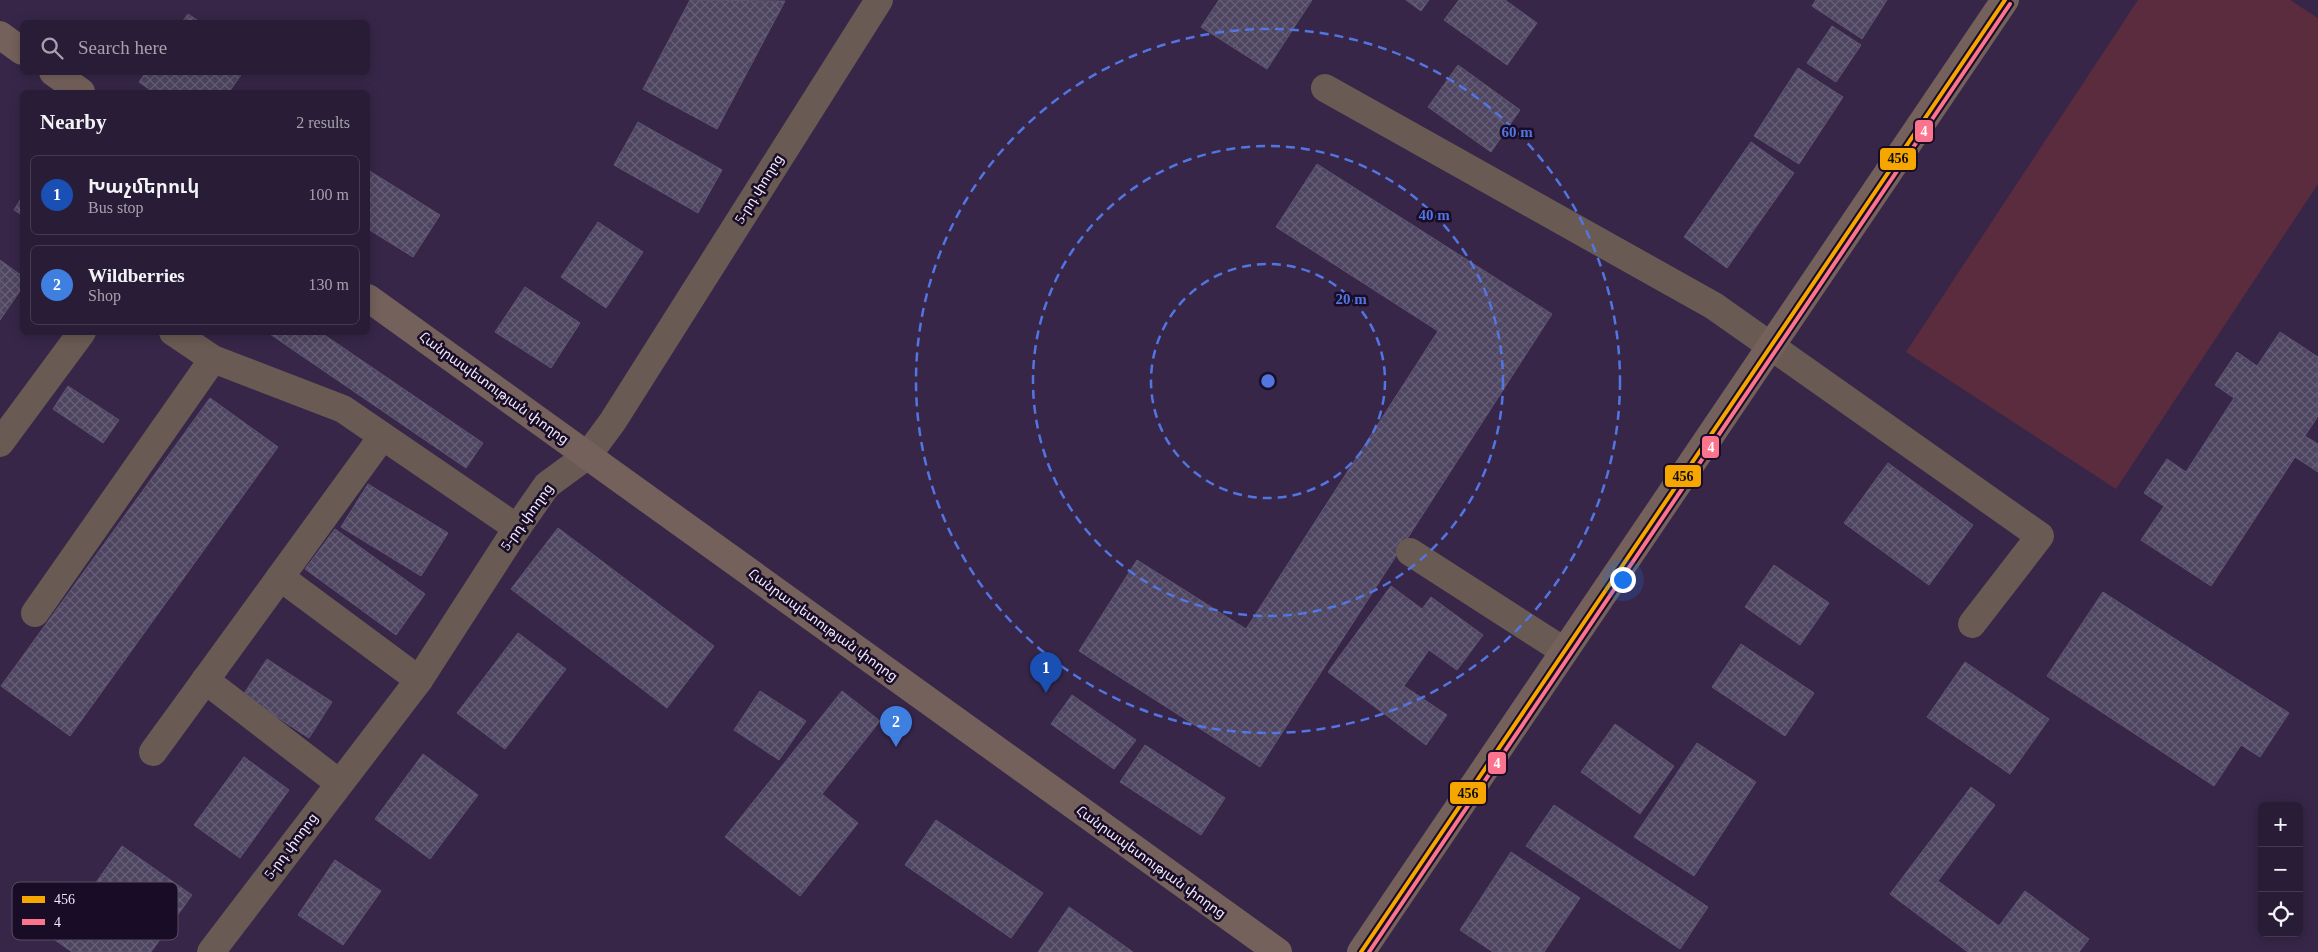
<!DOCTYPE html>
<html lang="en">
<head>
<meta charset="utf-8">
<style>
  :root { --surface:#291c36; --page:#31253e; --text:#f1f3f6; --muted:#a5a1ad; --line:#453a51; --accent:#8bbbb9 }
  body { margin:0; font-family:"Times New Roman","Noto Sans Armenian",serif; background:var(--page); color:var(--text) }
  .controls { position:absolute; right:15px; bottom:15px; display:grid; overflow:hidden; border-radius:8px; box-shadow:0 2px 12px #0003 }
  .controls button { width:45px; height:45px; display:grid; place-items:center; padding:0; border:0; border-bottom:1px solid var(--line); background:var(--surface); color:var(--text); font:25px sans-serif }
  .you { position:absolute; left:1622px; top:579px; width:18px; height:18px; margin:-12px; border:4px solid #fff; border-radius:50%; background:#1a73e8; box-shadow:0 0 0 8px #1a73e833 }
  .badge { display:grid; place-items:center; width:32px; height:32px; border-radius:50%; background:var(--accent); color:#fff; font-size:16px; font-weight:700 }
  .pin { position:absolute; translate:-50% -41px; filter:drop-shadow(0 1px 2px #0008) }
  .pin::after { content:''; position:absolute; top:26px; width:18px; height:15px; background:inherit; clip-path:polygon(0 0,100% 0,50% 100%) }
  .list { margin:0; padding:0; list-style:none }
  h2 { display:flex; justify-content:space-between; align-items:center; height:65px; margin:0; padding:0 20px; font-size:21px }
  h2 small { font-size:16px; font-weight:400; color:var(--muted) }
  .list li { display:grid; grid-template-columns:32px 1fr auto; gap:15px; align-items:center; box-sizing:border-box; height:80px; margin:0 10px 10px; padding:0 10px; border:1px solid var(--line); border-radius:8px }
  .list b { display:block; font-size:19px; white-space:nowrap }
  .list p { margin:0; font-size:16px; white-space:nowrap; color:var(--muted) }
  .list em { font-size:16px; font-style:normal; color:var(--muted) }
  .icon { flex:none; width:28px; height:28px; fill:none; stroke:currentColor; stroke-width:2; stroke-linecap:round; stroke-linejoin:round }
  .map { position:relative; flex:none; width:2318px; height:952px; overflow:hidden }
  .search { position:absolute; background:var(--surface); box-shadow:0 2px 12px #0003; left:20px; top:20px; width:350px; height:55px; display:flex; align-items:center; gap:12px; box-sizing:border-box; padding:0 18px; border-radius:8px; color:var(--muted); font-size:19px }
  .panel { position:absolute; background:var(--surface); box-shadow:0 2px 12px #0003; left:20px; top:90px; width:350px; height:245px; border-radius:8px }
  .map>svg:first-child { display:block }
  .pitch { fill:#5b2c3e }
  .building { fill:url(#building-cross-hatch); stroke:#5d5571 }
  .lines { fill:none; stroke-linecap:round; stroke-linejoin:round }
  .minor { stroke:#695a53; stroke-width:28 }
  .major { stroke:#74615b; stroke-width:28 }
  .bus-1-casing { stroke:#190c27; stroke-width:8 }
  .bus-2-casing { stroke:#190c27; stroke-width:8 }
  .bus-1 { stroke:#f7a600; stroke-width:4 }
  .bus-2 { stroke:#fc738d; stroke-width:4 }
  .ring { fill:none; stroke:#5275e0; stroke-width:2.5; stroke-dasharray:9 6 }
  .labels { text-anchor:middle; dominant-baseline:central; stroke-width:5; stroke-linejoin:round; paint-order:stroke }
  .street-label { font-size:14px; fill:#f0eaf9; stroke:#190c27 }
  .key { fill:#190c27; stroke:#5a4f66; stroke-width:1 }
  .key-label { font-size:14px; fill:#f0eaf9 }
  .centre { fill:#5275e0; stroke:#190c27; stroke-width:2.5 }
  .ring-label { font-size:15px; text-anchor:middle; font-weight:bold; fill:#5275e0; stroke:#190c27; stroke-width:5; stroke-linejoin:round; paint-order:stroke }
  .line-badge { stroke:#190c27; stroke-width:2 }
  .badge-label { font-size:14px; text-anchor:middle; font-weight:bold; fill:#fff }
  .pale-badge-label { font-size:14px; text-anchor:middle; font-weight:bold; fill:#111 }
</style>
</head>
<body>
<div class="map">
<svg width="2318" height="952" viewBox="0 0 2318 952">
  <defs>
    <pattern id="building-cross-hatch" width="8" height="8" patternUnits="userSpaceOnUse" patternTransform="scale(1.25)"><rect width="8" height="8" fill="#4e4560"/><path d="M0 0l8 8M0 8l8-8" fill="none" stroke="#686078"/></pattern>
  </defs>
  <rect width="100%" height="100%" fill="#372648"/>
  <polygon class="pitch" points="2138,0 2290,0 2318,18 2318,184 2116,489 1906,352"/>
  <g class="building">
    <polygon points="690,0 785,1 717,129 643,89"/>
    <polygon points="1219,0 1312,0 1267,69 1201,27"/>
    <polygon points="1406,0 1429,0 1421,11"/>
    <polygon points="1459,0 1505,0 1537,23 1507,65 1444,20"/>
    <polygon points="1816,0 1887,0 1862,39 1812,6"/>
    <polygon points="188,14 200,22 182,22"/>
    <polygon points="1832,26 1861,45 1836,82 1807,63"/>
    <polygon points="1458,65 1520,110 1491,152 1428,107"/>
    <polygon points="1798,68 1843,97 1799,164 1754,136"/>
    <polygon points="146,72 243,72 229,92 153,92 139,82"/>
    <polygon points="638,122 722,170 698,213 614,165"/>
    <polygon points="1751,142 1794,173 1727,268 1684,237"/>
    <polygon points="1317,164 1552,314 1260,767 1079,651 1137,560 1246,629 1438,331 1276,227"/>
    <polygon points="368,170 440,215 413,257 368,229"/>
    <polygon points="22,197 22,215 14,210"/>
    <polygon points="598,222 643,252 606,308 561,277"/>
    <polygon points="0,260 22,276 22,288 0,320"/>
    <polygon points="525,287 580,323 551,368 495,332"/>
    <polygon points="267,332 320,332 483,443 466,468"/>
    <polygon points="2280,332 2318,357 2318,416 2305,436 2318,444 2318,472 2295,457 2211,586 2141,540 2164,506 2144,493 2167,459 2186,472 2234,398 2215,385 2237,352 2257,366"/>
    <polygon points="68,386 119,420 103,443 53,409"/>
    <polygon points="210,398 278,447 70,736 1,686"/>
    <polygon points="1888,463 1973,525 1929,585 1844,523"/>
    <polygon points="368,484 448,533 421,576 341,527"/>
    <polygon points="558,528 714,646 667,708 511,589"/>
    <polygon points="335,529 425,594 396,635 305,569"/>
    <polygon points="1774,565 1829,603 1800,645 1745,607"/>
    <polygon points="1391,586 1422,609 1431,597 1483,635 1457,670 1429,650 1404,686 1447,715 1426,745 1328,672"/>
    <polygon points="2103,592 2289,713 2260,757 2241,745 2214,786 2047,676"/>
    <polygon points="518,633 566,669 505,749 457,713"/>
    <polygon points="1741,644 1814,693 1785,736 1712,687"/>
    <polygon points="267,659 332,702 309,738 243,695"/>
    <polygon points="1965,662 2049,719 2010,774 1927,717"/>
    <polygon points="760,691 806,721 779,760 734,730"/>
    <polygon points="842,691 880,721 822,794 858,823 800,896 725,837"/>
    <polygon points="1072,695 1136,740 1114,769 1051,724"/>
    <polygon points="1615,724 1674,766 1640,814 1581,772"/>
    <polygon points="1697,743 1756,782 1694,876 1634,837"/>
    <polygon points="1145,745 1225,798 1201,835 1120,782"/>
    <polygon points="423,754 478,795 430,859 375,819"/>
    <polygon points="244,757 289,790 240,858 194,825"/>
    <polygon points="1971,787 1995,805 1938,881 1999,926 2025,891 2089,939 2079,952 1968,952 1890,894"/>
    <polygon points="1554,805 1708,907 1680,949 1526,846"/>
    <polygon points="936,820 1043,893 1011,938 905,865"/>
    <polygon points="122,846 192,895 151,952 72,952 55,940"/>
    <polygon points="1511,852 1580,898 1544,952 1493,952 1460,930"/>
    <polygon points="335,860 381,891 343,945 298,915"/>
    <polygon points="1069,907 1133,952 1038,952"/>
  </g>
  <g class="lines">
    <g class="minor">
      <polyline points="1325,88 1714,306 2040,536 1972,624"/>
      <polyline points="173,332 213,359 343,409 517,528"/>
      <polyline points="0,443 82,332"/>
      <polyline points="1410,552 1564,651"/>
      <polyline points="280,577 419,680"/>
      <polyline points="35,613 213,359"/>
      <polyline points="205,680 339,783"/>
      <polyline points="153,752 382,437"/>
      <polyline points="211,952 419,680 517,528 547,485 588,455 613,421 879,0"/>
    </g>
    <g class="major">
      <polyline points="0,35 22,51"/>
      <polyline points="53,72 81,92"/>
      <polyline points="368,298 1278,952"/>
      <polyline points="1361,952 2005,0"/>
    </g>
    <defs>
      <polyline id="bus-1" points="1361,952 2005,0"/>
      <polyline id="bus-2" points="1369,952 2010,4"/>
    </defs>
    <use href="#bus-1" class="bus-1-casing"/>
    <use href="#bus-2" class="bus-2-casing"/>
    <use href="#bus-1" class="bus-1"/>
    <use href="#bus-2" class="bus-2"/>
  </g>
  <g class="ring">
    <circle cx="1268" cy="381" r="117"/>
    <circle cx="1268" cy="381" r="235"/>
    <circle cx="1268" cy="381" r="352"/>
  </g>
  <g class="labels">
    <g class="street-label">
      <text transform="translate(759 189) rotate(-58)">5-րդ փողոց</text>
      <text transform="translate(494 388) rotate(36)">Հանրապետության փողոց</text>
      <text transform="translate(527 517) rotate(-54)">5-րդ փողոց</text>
      <text transform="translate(823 625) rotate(36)">Հանրապետության փողոց</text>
      <text transform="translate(291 846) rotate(-53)">5-րդ փողոց</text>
      <text transform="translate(1151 862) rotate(36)">Հանրապետության փողոց</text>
    </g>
  </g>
  <rect x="12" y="882" width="166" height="58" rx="8" class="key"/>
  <rect x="22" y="896" width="23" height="7" fill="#f7a600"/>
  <rect x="22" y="919" width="23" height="6" fill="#fc738d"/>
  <g class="key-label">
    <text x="54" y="904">456</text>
    <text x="54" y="927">4</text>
  </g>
  <circle cx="1268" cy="381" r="8" class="centre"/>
  <g class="ring-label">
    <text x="1517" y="137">60 m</text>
    <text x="1434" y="220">40 m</text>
    <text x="1351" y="304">20 m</text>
  </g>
  <g class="line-badge">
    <rect x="1914" y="119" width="20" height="24" rx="5" fill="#fc738d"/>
    <rect x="1879" y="147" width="38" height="24" rx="5" fill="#f7a600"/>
    <rect x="1701" y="435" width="19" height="24" rx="5" fill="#fc738d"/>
    <rect x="1664" y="464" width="38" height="24" rx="5" fill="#f7a600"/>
    <rect x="1487" y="751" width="20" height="24" rx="5" fill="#fc738d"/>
    <rect x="1449" y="781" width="38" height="24" rx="5" fill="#f7a600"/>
  </g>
  <g class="badge-label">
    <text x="1924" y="136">4</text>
    <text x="1711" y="452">4</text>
    <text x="1497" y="768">4</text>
  </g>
  <g class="pale-badge-label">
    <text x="1898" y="163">456</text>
    <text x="1683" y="481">456</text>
    <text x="1468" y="798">456</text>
  </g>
</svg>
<div class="controls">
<button>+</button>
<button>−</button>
<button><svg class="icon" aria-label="locate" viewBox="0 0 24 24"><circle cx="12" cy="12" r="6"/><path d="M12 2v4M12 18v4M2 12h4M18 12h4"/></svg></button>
</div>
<div class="you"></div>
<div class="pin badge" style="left:1046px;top:693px;background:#1a4fb4">1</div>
<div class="pin badge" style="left:896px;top:747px;background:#3f7fe0">2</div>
<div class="search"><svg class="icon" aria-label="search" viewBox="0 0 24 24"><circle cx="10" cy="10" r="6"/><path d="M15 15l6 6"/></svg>Search here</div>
<section class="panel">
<h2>Nearby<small>2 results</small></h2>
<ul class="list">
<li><span class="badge" style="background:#1a4fb4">1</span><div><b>Խաչմերուկ</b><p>Bus stop</p></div><em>100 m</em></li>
<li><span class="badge" style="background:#3f7fe0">2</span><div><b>Wildberries</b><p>Shop</p></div><em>130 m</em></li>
</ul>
</section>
</div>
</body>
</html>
